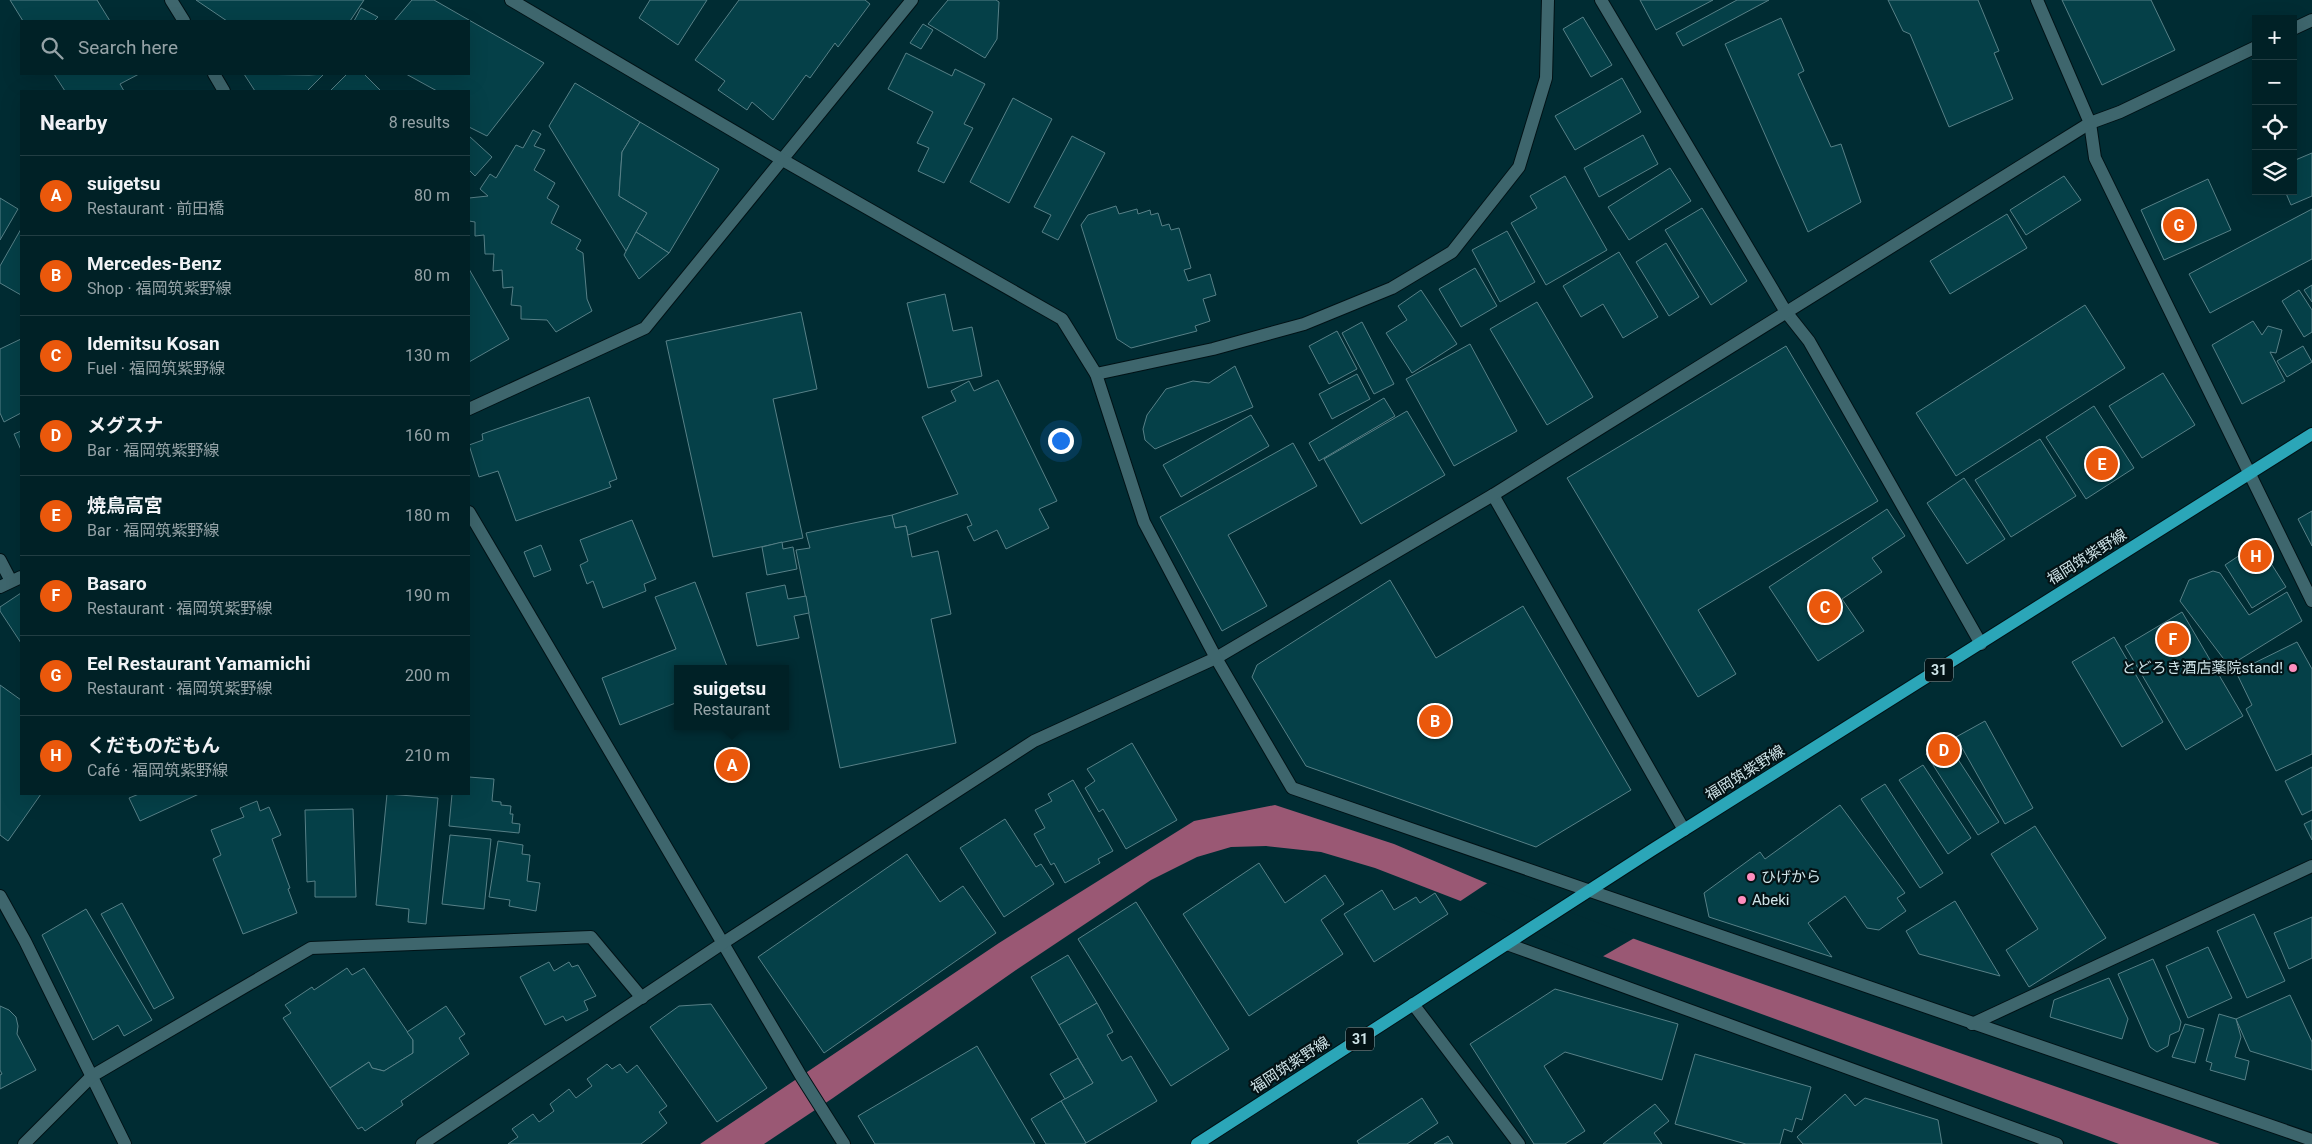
<!DOCTYPE html>
<html lang="en">
<head>
<meta charset="utf-8">
<style>
  :root { --surface:#002126; --page:#0e2e32; --text:#f1f3f6; --muted:#95a3a7; --line:#223e43; --accent:#ea580c }
  body { margin:0; font-family:Roboto,"Noto Sans JP",sans-serif; background:var(--page); color:var(--text) }
  .controls { position:absolute; right:15px; top:15px; display:grid; overflow:hidden; border-radius:0px; box-shadow:0 5px 20px #0002 }
  .controls button { width:45px; height:45px; display:grid; place-items:center; padding:0; border:0; border-bottom:1px solid var(--line); background:var(--surface); color:var(--text); font:25px sans-serif }
  .you { position:absolute; left:1060px; top:440px; width:18px; height:18px; margin:-12px; border:4px solid #fff; border-radius:50%; background:#1a73e8; box-shadow:0 0 0 8px #1a73e833 }
  .badge { display:grid; place-items:center; width:32px; height:32px; border-radius:50%; background:var(--accent); color:#fff; font-size:16px; font-weight:700 }
  .pin { position:absolute; translate:-50% -50%; border:2px solid #fff; box-shadow:0 1px 5px #0006 }
  .popup { position:absolute; left:674px; top:665px; width:115px; height:65px; box-sizing:border-box; display:grid; place-content:center; border-radius:0px; background:var(--surface); filter:drop-shadow(0 1px 4px #0005); font-size:16px; white-space:nowrap; color:var(--muted) }
  .popup b { font-size:19px; color:var(--text) }
  .popup::after { content:''; position:absolute; left:50%; top:100%; margin-left:-10px; border:10px solid transparent; border-top-color:var(--surface) }
  .list { margin:0; padding:0; list-style:none }
  h2 { display:flex; justify-content:space-between; align-items:center; height:65px; margin:0; padding:0 20px; font-size:21px }
  h2 small { font-size:16px; font-weight:400; color:var(--muted) }
  .list li { display:grid; grid-template-columns:32px 1fr auto; gap:15px; align-items:center; box-sizing:border-box; height:80px; padding:0 20px; border-top:1px solid var(--line) }
  .list b { display:block; font-size:19px; white-space:nowrap }
  .list p { margin:0; font-size:16px; white-space:nowrap; color:var(--muted) }
  .list em { font-size:16px; font-style:normal; color:var(--muted) }
  .icon { flex:none; width:28px; height:28px; fill:none; stroke:currentColor; stroke-width:2; stroke-linecap:round; stroke-linejoin:round }
  .map { position:relative; flex:none; width:2312px; height:1144px; overflow:hidden }
  .search { position:absolute; background:var(--surface); box-shadow:0 5px 20px #0002; left:20px; top:20px; width:450px; height:55px; display:flex; align-items:center; gap:12px; box-sizing:border-box; padding:0 18px; border-radius:0px; color:var(--muted); font-size:19px }
  .panel { position:absolute; background:var(--surface); box-shadow:0 5px 20px #0002; left:20px; top:90px; width:450px; height:705px; border-radius:0px }
  .map>svg:first-child { display:block }
  .water { fill:#9a5874 }
  .pier { fill:#002c33 }
  .building { fill:#054048; stroke:#578087 }
  .lines { fill:none; stroke-linecap:round; stroke-linejoin:round }
  .minor-casing { stroke:#011216; stroke-width:14 }
  .tertiary-casing { stroke:#011216; stroke-width:14 }
  .primary-casing { stroke:#011216; stroke-width:14 }
  .minor { stroke:#3e666d; stroke-width:12 }
  .tertiary { stroke:#3e666d; stroke-width:12 }
  .primary { stroke:#2ba6b8; stroke-width:12 }
  .poi-dot { fill:#fe8ebe; stroke:#031215; stroke-width:2 }
  .labels { text-anchor:middle; dominant-baseline:central; stroke-width:4.5; stroke-linejoin:round; paint-order:stroke }
  .shield { fill:#031215; stroke:#92a5a9; stroke-width:1 }
  .shield-label { font-size:14px; font-weight:bold; fill:#cfe4e8 }
  .street-label { font-size:15px; fill:#cfe4e8; stroke:#031215 }
  .poi-label { font-size:15px; fill:#cfe4e8; stroke:#031215; text-anchor:start }
</style>
</head>
<body>
<div class="map">
<svg width="2312" height="1144" viewBox="0 0 2312 1144">
  <rect width="100%" height="100%" fill="#002c33"/>
  <polygon class="water" points="1275,805 1394,844 1484,882 1640,941 2220,1144 2119,1144 1613,960 1375,868 1321,852 1266,846 1231,847 1197,857 1151,880 1016,970 833,1098 764,1144 700,1144 999,943 1194,821"/>
  <polygon class="pier" points="1489,882 1636,937 1600,958 1459,902"/>
  <g class="building">
    <polygon points="10,0 97,0 110,21 23,21"/>
    <polygon points="196,0 364,0 350,21 227,21"/>
    <polygon points="412,0 434,0 544,63 487,136 469,127 469,91 437,91 406,74 469,74 469,21 394,21"/>
    <polygon points="650,0 707,0 678,45 639,18"/>
    <polygon points="739,0 865,0 870,4 838,47 835,43 810,78 806,75 773,120 752,102 747,110 718,90 725,81 695,60"/>
    <polygon points="948,0 996,0 999,2 997,39 985,58 928,24"/>
    <polygon points="1640,0 1713,0 1656,30"/>
    <polygon points="1737,0 1769,0 1683,46 1676,33"/>
    <polygon points="1888,0 1978,0 1999,51 1994,53 2013,99 1949,127 1910,34 1903,31"/>
    <polygon points="2062,0 2151,0 2175,50 2102,85"/>
    <polygon points="361,8 378,17 374,21 354,21"/>
    <polygon points="1583,17 1612,65 1591,77 1563,29"/>
    <polygon points="1781,18 1804,71 1798,74 1831,147 1841,144 1861,202 1808,232 1725,44"/>
    <polygon points="923,24 933,30 921,49 910,43"/>
    <polygon points="906,53 952,76 955,69 985,84 964,124 973,128 944,183 918,171 929,148 917,143 933,112 888,89"/>
    <polygon points="54,74 139,74 120,84 124,91 65,91"/>
    <polygon points="244,74 309,75 324,74 307,91 255,91"/>
    <polygon points="347,74 364,74 381,91 330,91"/>
    <polygon points="1622,78 1641,112 1575,150 1555,116"/>
    <polygon points="575,83 640,122 622,152 619,196 647,213 626,251 549,126"/>
    <polygon points="1013,98 1052,119 1009,203 970,182"/>
    <polygon points="640,122 719,169 669,253 636,232 647,213 619,196 622,152"/>
    <polygon points="533,130 541,134 534,146 545,150 534,170 555,183 547,198 559,206 551,223 581,240 576,249 583,253 587,299 592,311 556,332 547,320 521,319 521,306 511,305 513,287 503,288 502,270 493,271 494,254 485,254 484,235 475,236 475,222 469,221 469,198 488,196 480,189 490,174 496,178 516,145 523,148"/>
    <polygon points="1643,135 1658,164 1599,197 1584,168"/>
    <polygon points="469,136 492,157 475,176 469,170"/>
    <polygon points="1072,136 1105,153 1058,240 1042,232 1051,215 1034,207"/>
    <polygon points="2312,153 2312,196 2291,205 2285,191 2293,191 2293,161"/>
    <polygon points="1670,168 1691,201 1629,240 1608,207"/>
    <polygon points="1565,176 1607,250 1546,285 1511,223 1537,208 1530,196"/>
    <polygon points="2064,176 2081,200 2026,235 2010,210"/>
    <polygon points="2208,179 2231,230 2164,260 2141,210"/>
    <polygon points="0,198 18,209 0,240"/>
    <polygon points="1116,206 1119,214 1137,209 1138,214 1150,210 1151,215 1158,213 1162,226 1169,224 1171,230 1179,228 1191,268 1184,270 1188,281 1210,274 1216,295 1203,299 1210,321 1195,326 1197,331 1131,348 1117,339 1081,225 1088,215"/>
    <polygon points="1702,208 1747,281 1711,305 1665,230"/>
    <polygon points="2312,209 2312,259 2210,313 2189,274"/>
    <polygon points="2007,214 2027,248 1950,294 1930,261"/>
    <polygon points="21,229 21,295 0,283 0,266"/>
    <polygon points="1507,231 1535,282 1500,302 1472,250"/>
    <polygon points="636,232 669,253 639,279 624,255"/>
    <polygon points="1666,243 1699,297 1669,316 1636,262"/>
    <polygon points="1619,252 1658,317 1623,338 1603,304 1581,317 1563,286"/>
    <polygon points="1475,268 1497,306 1461,327 1439,289"/>
    <polygon points="469,269 509,339 469,362"/>
    <polygon points="2312,285 2312,302 2304,290"/>
    <polygon points="1421,290 1457,344 1412,373 1386,333 1407,320 1398,306"/>
    <polygon points="2299,290 2312,310 2312,332 2304,337 2282,301"/>
    <polygon points="945,294 953,331 972,327 982,376 928,388 907,303"/>
    <polygon points="1537,302 1593,397 1547,425 1490,329"/>
    <polygon points="2085,305 2125,368 1956,476 1916,413"/>
    <polygon points="801,312 817,389 773,399 803,538 713,557 666,341"/>
    <polygon points="2253,321 2262,335 2268,326 2282,330 2276,353 2270,352 2285,381 2242,404 2212,345"/>
    <polygon points="1362,322 1394,384 1374,394 1342,333"/>
    <polygon points="1337,331 1357,369 1329,384 1309,346"/>
    <polygon points="21,339 21,413 4,422 0,413 0,349"/>
    <polygon points="1470,344 1517,431 1454,466 1406,379"/>
    <polygon points="1786,346 1878,501 1698,610 1736,674 1698,697 1567,478"/>
    <polygon points="2303,346 2312,362 2287,377 2277,361"/>
    <polygon points="1235,366 1253,407 1155,449 1145,440 1143,429 1147,415 1166,389 1193,381 1209,383"/>
    <polygon points="2163,373 2195,425 2142,458 2109,406"/>
    <polygon points="1357,374 1370,399 1332,419 1319,394"/>
    <polygon points="998,380 1057,501 1039,509 1049,528 1006,549 997,530 974,541 967,527 972,525 967,514 908,535 906,526 895,528 892,515 958,494 922,417 956,401 951,391 969,381 974,391"/>
    <polygon points="589,397 617,479 609,482 611,487 516,521 498,471 479,477 469,445 483,440 482,434"/>
    <polygon points="1384,398 1395,416 1319,461 1309,443"/>
    <polygon points="2094,406 2134,468 2086,499 2046,437"/>
    <polygon points="1407,411 1445,475 1361,524 1324,459"/>
    <polygon points="1251,415 1269,446 1181,497 1163,465"/>
    <polygon points="21,431 21,450 14,434"/>
    <polygon points="2040,439 2076,496 2011,537 1975,480"/>
    <polygon points="1293,443 1317,486 1228,535 1267,606 1222,631 1160,517"/>
    <polygon points="1964,478 2005,539 1967,564 1927,503"/>
    <polygon points="1887,509 1905,536 1872,558 1882,572 1842,599 1864,631 1818,661 1769,587"/>
    <polygon points="2312,511 2312,546 2298,519"/>
    <polygon points="892,515 895,528 906,526 912,557 938,551 951,614 931,619 956,743 840,768 796,550 810,548 806,533"/>
    <polygon points="632,520 656,579 644,584 646,591 603,608 593,581 587,584 580,565 588,561 580,540"/>
    <polygon points="782,542 783,549 793,547 797,569 767,575 762,547"/>
    <polygon points="2258,543 2286,587 2252,608 2225,565"/>
    <polygon points="541,545 551,570 534,577 524,552"/>
    <polygon points="2213,571 2220,573 2249,615 2287,592 2302,621 2229,666 2180,601 2189,580"/>
    <polygon points="1390,580 1436,658 1523,606 1631,790 1536,847 1306,766 1252,677 1257,665"/>
    <polygon points="695,582 728,669 678,669 678,702 620,725 602,678 676,649 655,597"/>
    <polygon points="785,585 788,599 806,596 809,613 794,616 799,638 757,646 746,593"/>
    <polygon points="21,593 21,643 0,611 0,607"/>
    <polygon points="2182,612 2243,716 2186,750 2125,646"/>
    <polygon points="2114,637 2163,722 2122,747 2072,662"/>
    <polygon points="2297,642 2312,669 2312,754 2276,771 2246,709 2252,705 2236,672"/>
    <polygon points="0,685 21,700 21,794 41,794 8,841 0,835"/>
    <polygon points="1985,721 2033,808 2005,824 1956,737"/>
    <polygon points="1946,741 1999,822 1978,835 1926,754"/>
    <polygon points="1132,743 1177,820 1126,849 1103,809 1099,812 1085,788 1095,781 1087,769"/>
    <polygon points="1923,765 1971,838 1948,854 1899,780"/>
    <polygon points="2312,767 2312,810 2302,815 2285,781"/>
    <polygon points="469,777 494,779 492,801 501,802 501,805 511,806 510,814 513,814 512,823 520,824 519,833 449,826 452,794 469,794"/>
    <polygon points="1073,780 1113,851 1098,859 1100,863 1065,883 1054,863 1051,865 1034,834 1045,828 1035,810 1052,801 1048,794"/>
    <polygon points="1885,784 1943,873 1920,888 1861,799"/>
    <polygon points="139,794 199,794 140,821 129,798"/>
    <polygon points="387,794 438,798 426,924 408,922 409,909 376,905"/>
    <polygon points="257,801 260,811 269,807 281,835 272,839 290,888 288,889 297,913 243,934 213,859 221,855 211,830 244,817 240,808"/>
    <polygon points="1840,805 1905,893 1897,898 1906,911 1879,930 1867,928 1845,896 1808,923 1832,957 1709,917 1704,893 1760,852 1765,859"/>
    <polygon points="353,809 356,897 315,897 315,881 307,882 305,810"/>
    <polygon points="1005,819 1036,867 1041,864 1054,884 1004,917 960,848"/>
    <polygon points="2312,820 2312,840 2304,824"/>
    <polygon points="2035,826 2106,938 2029,987 2006,950 2038,929 1991,854"/>
    <polygon points="450,835 491,839 484,909 442,904"/>
    <polygon points="498,841 523,845 522,854 530,855 527,881 540,883 536,911 509,906 510,900 489,897"/>
    <polygon points="907,854 940,902 963,886 996,933 824,1053 758,957"/>
    <polygon points="1259,863 1285,903 1325,875 1344,904 1321,920 1343,954 1249,1016 1183,914"/>
    <polygon points="1382,890 1394,910 1416,897 1420,903 1435,893 1448,914 1374,962 1344,914"/>
    <polygon points="1955,901 2000,976 1919,954 1906,931"/>
    <polygon points="1136,902 1229,1049 1171,1086 1078,939"/>
    <polygon points="122,903 174,998 154,1009 101,914"/>
    <polygon points="86,909 152,1020 124,1036 118,1025 93,1040 42,935"/>
    <polygon points="2254,914 2285,981 2247,998 2217,931"/>
    <polygon points="2312,917 2312,958 2289,969 2274,933"/>
    <polygon points="2208,947 2232,998 2188,1018 2166,966"/>
    <polygon points="1068,955 1097,1003 1059,1025 1031,977"/>
    <polygon points="2153,959 2181,1022 2179,1031 2170,1035 2168,1046 2157,1052 2150,1047 2118,974"/>
    <polygon points="549,962 554,971 569,962 572,967 578,965 596,996 584,1001 588,1010 566,1021 563,1016 545,1025 520,977"/>
    <polygon points="347,968 352,975 364,968 413,1040 413,1053 384,1071 372,1068 369,1062 330,1088 283,1018 291,1013 285,1005 312,987 314,990"/>
    <polygon points="2109,978 2128,1019 2122,1039 2050,1017 2054,1000"/>
    <polygon points="1555,989 1678,1024 1662,1080 1565,1052 1544,1066 1585,1131 1565,1144 1534,1144 1470,1044"/>
    <polygon points="2290,995 2312,1042 2312,1070 2250,1051 2236,1019"/>
    <polygon points="1097,1003 1113,1032 1107,1035 1122,1061 1131,1056 1157,1101 1086,1143 1061,1101 1093,1083 1059,1025"/>
    <polygon points="711,1004 767,1088 717,1122 650,1027 679,1006"/>
    <polygon points="0,1006 9,1010 16,1017 18,1026 17,1034 36,1070 0,1089 0,1075 2,1074 0,1070"/>
    <polygon points="446,1006 465,1034 459,1038 469,1054 401,1101 403,1105 365,1131 362,1127 358,1129 330,1088 369,1062 372,1068 384,1071 413,1053 413,1040 407,1032"/>
    <polygon points="2219,1014 2236,1019 2241,1037 2235,1057 2249,1061 2245,1080 2210,1070 2212,1063 2206,1061"/>
    <polygon points="2185,1024 2204,1029 2195,1063 2172,1057"/>
    <polygon points="977,1046 1035,1144 875,1144 858,1116"/>
    <polygon points="1695,1054 1811,1087 1802,1120 1796,1118 1792,1132 1784,1129 1780,1144 1746,1144 1675,1124"/>
    <polygon points="1078,1058 1093,1083 1065,1099 1050,1074"/>
    <polygon points="607,1064 612,1069 620,1064 627,1073 637,1065 667,1106 659,1112 667,1123 654,1134 641,1144 508,1144 518,1137 512,1129 533,1114 539,1122 554,1111 550,1104 569,1089 576,1098 592,1086 587,1079"/>
    <polygon points="1845,1094 1855,1106 1865,1098 1938,1120 1942,1144 1803,1144 1797,1137"/>
    <polygon points="1422,1098 1438,1123 1407,1144 1359,1144 1357,1141"/>
    <polygon points="1061,1101 1086,1143 1084,1144 1046,1144 1031,1119"/>
    <polygon points="1655,1104 1669,1121 1654,1133 1662,1144 1603,1144"/>
    <polygon points="1448,1136 1453,1144 1434,1144"/>
  </g>
  <g class="lines">
    <defs>
      <g id="minor">
        <polyline points="171,0 184,21"/>
        <polyline points="1601,0 1786,312 1809,341 1981,644"/>
        <polyline points="2037,0 2090,123 2095,158 2312,601"/>
        <polyline points="2293,29 2312,20"/>
        <polyline points="214,74 224,91"/>
        <polyline points="1096,374 1213,349 1304,324 1392,288 1452,252 1519,167 1546,78 1548,0"/>
        <polyline points="469,409 645,328 912,0"/>
        <polyline points="1493,495 1684,830"/>
        <polyline points="469,512 801,1076 844,1144"/>
        <polyline points="0,560 11,581"/>
        <polyline points="0,587 21,577"/>
        <polyline points="0,896 25,941 125,1144"/>
        <polyline points="1507,944 2057,1144"/>
        <polyline points="1413,1004 1519,1144"/>
        <polyline points="1972,1024 2312,866"/>
        <polyline points="24,1144 92,1076 311,948 591,937 642,998"/>
        <polyline points="422,1144 723,943 1034,741 1216,658 1493,495 2090,123 2120,112 2256,47"/>
      </g>
      <polyline id="tertiary" points="511,0 781,159 1062,319 1096,374 1144,522 1216,658 1292,788 2312,1140"/>
      <polyline id="primary" points="1197,1144 1652,850 2312,434"/>
    </defs>
    <use href="#minor" class="minor-casing"/>
    <use href="#tertiary" class="tertiary-casing"/>
    <use href="#primary" class="primary-casing"/>
    <use href="#minor" class="minor"/>
    <use href="#tertiary" class="tertiary"/>
    <use href="#primary" class="primary"/>
  </g>
  <g class="poi-dot">
    <circle cx="2293" cy="668" r="5"/>
    <circle cx="1751" cy="877" r="5"/>
    <circle cx="1742" cy="900" r="5"/>
  </g>
  <g class="labels">
    <g class="shield">
      <rect x="1925" y="658.5" width="28" height="23" rx="4"/>
      <rect x="1346" y="1027.5" width="28" height="23" rx="4"/>
    </g>
    <g class="shield-label">
      <text x="1939" y="670">31</text>
      <text x="1360" y="1039">31</text>
    </g>
    <g class="street-label">
      <text transform="translate(2087 557) rotate(-32)">福岡筑紫野線</text>
      <text transform="translate(1745 773) rotate(-32)">福岡筑紫野線</text>
      <text transform="translate(1290 1065) rotate(-33)">福岡筑紫野線</text>
    </g>
    <g class="poi-label">
      <text x="2283" y="668" text-anchor="end">とどろき酒店薬院stand!</text>
      <text x="1761" y="877">ひげから</text>
      <text x="1752" y="900">Abeki</text>
    </g>
  </g>
</svg>
<div class="controls">
<button>+</button>
<button>−</button>
<button><svg class="icon" aria-label="locate" viewBox="0 0 24 24"><circle cx="12" cy="12" r="6"/><path d="M12 2v4M12 18v4M2 12h4M18 12h4"/></svg></button>
<button><svg class="icon" aria-label="layers" viewBox="0 0 24 24"><path d="M12 4l9 5-9 5-9-5zM3 14l9 5 9-5"/></svg></button>
</div>
<div class="you"></div>
<div class="pin badge" style="left:732px;top:765px">A</div>
<div class="popup"><b>suigetsu</b>Restaurant</div>
<div class="pin badge" style="left:1435px;top:721px">B</div>
<div class="pin badge" style="left:1825px;top:607px">C</div>
<div class="pin badge" style="left:1944px;top:750px">D</div>
<div class="pin badge" style="left:2102px;top:464px">E</div>
<div class="pin badge" style="left:2173px;top:639px">F</div>
<div class="pin badge" style="left:2179px;top:225px">G</div>
<div class="pin badge" style="left:2256px;top:556px">H</div>
<div class="search"><svg class="icon" aria-label="search" viewBox="0 0 24 24"><circle cx="10" cy="10" r="6"/><path d="M15 15l6 6"/></svg>Search here</div>
<section class="panel">
<h2>Nearby<small>8 results</small></h2>
<ul class="list">
<li><span class="badge">A</span><div><b>suigetsu</b><p>Restaurant · 前田橋</p></div><em>80 m</em></li>
<li><span class="badge">B</span><div><b>Mercedes-Benz</b><p>Shop · 福岡筑紫野線</p></div><em>80 m</em></li>
<li><span class="badge">C</span><div><b>Idemitsu Kosan</b><p>Fuel · 福岡筑紫野線</p></div><em>130 m</em></li>
<li><span class="badge">D</span><div><b>メグスナ</b><p>Bar · 福岡筑紫野線</p></div><em>160 m</em></li>
<li><span class="badge">E</span><div><b>焼鳥高宮</b><p>Bar · 福岡筑紫野線</p></div><em>180 m</em></li>
<li><span class="badge">F</span><div><b>Basaro</b><p>Restaurant · 福岡筑紫野線</p></div><em>190 m</em></li>
<li><span class="badge">G</span><div><b>Eel Restaurant Yamamichi</b><p>Restaurant · 福岡筑紫野線</p></div><em>200 m</em></li>
<li><span class="badge">H</span><div><b>くだものだもん</b><p>Café · 福岡筑紫野線</p></div><em>210 m</em></li>
</ul>
</section>
</div>
</body>
</html>
